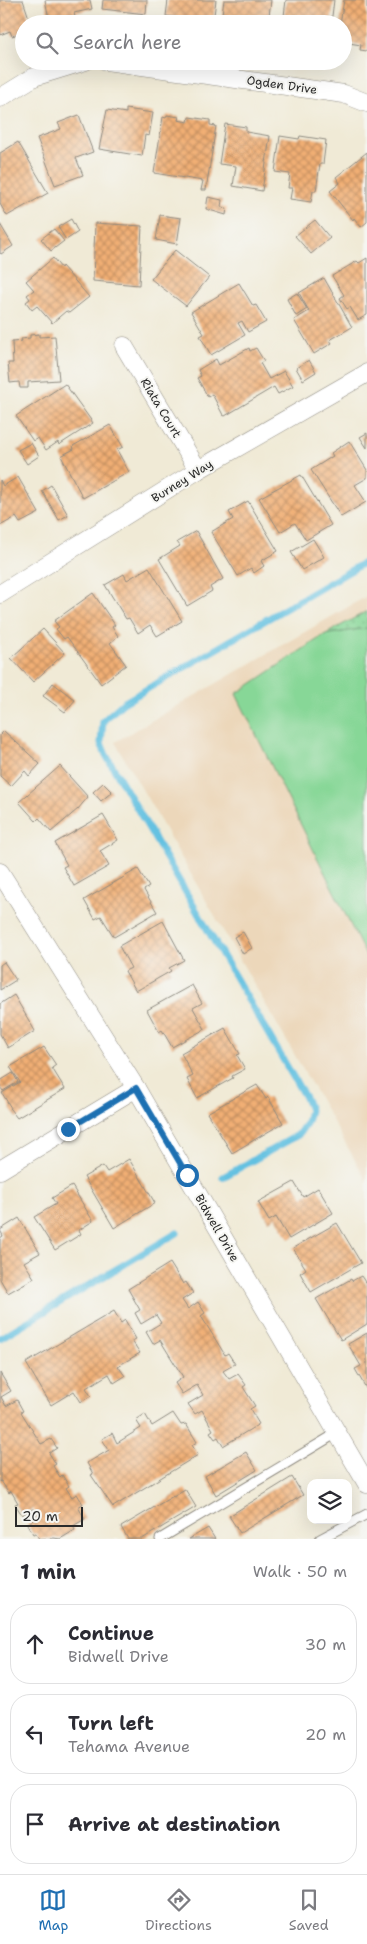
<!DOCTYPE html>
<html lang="en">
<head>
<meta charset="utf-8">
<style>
  :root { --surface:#fff; --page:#f7f7f7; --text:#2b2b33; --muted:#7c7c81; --line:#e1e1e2; --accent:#1f6fb2 }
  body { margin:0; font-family:"Shantell Sans",sans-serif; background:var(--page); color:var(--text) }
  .controls { position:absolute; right:15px; bottom:15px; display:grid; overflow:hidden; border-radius:10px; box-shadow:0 5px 20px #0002 }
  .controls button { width:45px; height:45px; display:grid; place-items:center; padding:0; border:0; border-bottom:1px solid var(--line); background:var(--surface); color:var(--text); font:25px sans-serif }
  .scale { position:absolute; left:15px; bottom:12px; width:68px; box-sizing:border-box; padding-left:5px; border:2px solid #2b2b2b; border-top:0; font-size:14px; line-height:18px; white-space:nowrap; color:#2b2b2b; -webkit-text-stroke:4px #f6f6f2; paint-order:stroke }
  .stop { position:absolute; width:15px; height:15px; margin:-11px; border:4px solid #1f6fb2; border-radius:50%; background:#fff }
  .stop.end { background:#1f6fb2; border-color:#fff; box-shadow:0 1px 5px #0008 }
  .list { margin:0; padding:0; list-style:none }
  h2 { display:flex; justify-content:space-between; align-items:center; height:65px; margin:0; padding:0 20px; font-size:21px }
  h2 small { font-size:16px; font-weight:400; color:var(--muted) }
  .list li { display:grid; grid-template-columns:32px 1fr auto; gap:15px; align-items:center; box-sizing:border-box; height:80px; margin:0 10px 10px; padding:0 10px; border:1px solid var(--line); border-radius:20px }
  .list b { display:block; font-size:19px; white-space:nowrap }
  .list p { margin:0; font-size:16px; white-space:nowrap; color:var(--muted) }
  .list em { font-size:16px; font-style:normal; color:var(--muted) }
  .icon { flex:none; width:28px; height:28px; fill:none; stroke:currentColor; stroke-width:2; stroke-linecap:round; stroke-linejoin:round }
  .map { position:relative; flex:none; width:367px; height:1539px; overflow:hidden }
  .search { position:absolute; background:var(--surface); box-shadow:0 5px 20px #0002; left:15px; right:15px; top:15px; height:55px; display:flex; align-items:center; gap:12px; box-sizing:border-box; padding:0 18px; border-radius:28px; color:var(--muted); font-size:19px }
  .sheet { height:335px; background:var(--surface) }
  nav { display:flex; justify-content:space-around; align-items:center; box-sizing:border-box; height:70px; border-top:1px solid var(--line); background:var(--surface); font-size:14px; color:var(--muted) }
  nav a { display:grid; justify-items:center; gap:2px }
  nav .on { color:var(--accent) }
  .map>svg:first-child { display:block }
  .built { fill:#ecd7ba }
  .grass { fill:url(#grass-dots); stroke:#598161 }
  .pitch { fill:#87d797; stroke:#598161 }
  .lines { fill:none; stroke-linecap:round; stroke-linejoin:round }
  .stream { stroke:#63c1e1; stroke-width:7 }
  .building { fill:url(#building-cross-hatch) }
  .service-casing { stroke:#8e8a80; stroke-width:11 }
  .minor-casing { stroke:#8e8a80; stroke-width:19 }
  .service { stroke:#fff; stroke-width:9 }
  .minor { stroke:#fff; stroke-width:18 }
  .route { stroke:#1f6fb2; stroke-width:6 }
  .labels { text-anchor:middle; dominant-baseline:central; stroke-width:4; stroke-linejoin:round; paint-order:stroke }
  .street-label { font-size:12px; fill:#2b2b2b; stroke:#f6f6f2 }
</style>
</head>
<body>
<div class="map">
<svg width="367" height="1539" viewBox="0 0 367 1539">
  <defs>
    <pattern id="grass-dots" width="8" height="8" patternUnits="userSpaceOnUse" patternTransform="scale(1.25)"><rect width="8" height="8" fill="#87d797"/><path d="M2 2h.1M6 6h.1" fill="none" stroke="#75b982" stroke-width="1.8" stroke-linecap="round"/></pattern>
    <pattern id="building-cross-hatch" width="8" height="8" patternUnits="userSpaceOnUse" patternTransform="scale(1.25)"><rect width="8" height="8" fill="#f1af75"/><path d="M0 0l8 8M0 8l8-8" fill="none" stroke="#c38f60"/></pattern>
  </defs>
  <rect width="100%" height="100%" fill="#f6f6f2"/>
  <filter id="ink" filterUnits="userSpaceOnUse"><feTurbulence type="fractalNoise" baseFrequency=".02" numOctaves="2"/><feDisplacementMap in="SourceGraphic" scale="10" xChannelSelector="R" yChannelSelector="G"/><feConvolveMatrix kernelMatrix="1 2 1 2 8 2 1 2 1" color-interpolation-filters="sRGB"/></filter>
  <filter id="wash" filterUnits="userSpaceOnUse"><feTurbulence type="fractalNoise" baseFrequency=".0096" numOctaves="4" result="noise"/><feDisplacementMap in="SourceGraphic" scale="20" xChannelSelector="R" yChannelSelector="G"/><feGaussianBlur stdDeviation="1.12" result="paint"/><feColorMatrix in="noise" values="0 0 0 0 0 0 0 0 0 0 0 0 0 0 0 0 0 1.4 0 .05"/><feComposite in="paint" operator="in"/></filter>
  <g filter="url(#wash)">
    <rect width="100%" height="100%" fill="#f0ead6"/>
    <polygon class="built" points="367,596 367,1181 115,742"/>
    <polygon class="grass" points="367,611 367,628 324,635"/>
    <polygon class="pitch" points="367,628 367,958 236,694 324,635"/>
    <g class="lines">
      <g class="stream">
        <polyline points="223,1177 298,1135 307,1122 310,1110 306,1099 106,755 101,743 103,721 123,703 367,561"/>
        <polyline points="0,1338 177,1233"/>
      </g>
    </g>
    <g id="blocks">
      <g class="building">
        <polygon points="0,0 23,0 31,24 24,24 24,32 12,36 10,31 0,35"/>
        <polygon points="45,0 90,0 92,9 74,13 75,17 50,23"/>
        <polygon points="103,0 147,0 146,14 102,9"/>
        <polygon points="168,0 216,0 213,23 166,16"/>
        <polygon points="224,0 271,0 268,24 240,24 221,21"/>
        <polygon points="286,0 334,0 331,24 283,24"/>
        <polygon points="344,0 367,0 367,51 360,50 361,45 343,42 343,24 340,24"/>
        <polygon points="126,109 153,113 149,136 145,135 142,156 99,149 107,110 126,113"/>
        <polygon points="79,115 93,152 76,158 83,175 55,185 37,138 61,129 58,123"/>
        <polygon points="167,115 179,117 178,120 188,122 189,117 210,120 210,125 216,126 206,190 201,190 203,181 154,173 163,117 166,118"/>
        <polygon points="225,124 246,127 246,132 270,136 262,191 233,186 236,166 219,164"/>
        <polygon points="280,136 299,139 300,136 326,140 323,164 320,164 316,191 313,191 311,202 290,199 292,188 288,188 290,174 275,172"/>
        <polygon points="18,142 48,193 7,216 0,204 0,153"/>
        <polygon points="367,152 367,222 361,227 354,218 353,220 330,191 340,183 336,177"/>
        <polygon points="208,197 222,200 221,207 227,208 226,215 206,209"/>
        <polygon points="160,215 181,218 177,244 156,240"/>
        <polygon points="71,219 78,232 66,240 58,227"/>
        <polygon points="315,220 330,238 311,254 295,236"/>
        <polygon points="95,223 142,226 139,285 93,281"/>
        <polygon points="0,224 13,246 1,254 0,253"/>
        <polygon points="54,229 64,241 51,251 41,239"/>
        <polygon points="175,250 209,277 186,306 151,279"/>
        <polygon points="53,258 61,268 62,266 89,297 69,313 66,311 52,323 37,306 32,310 26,302 30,299 27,295 34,290 26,281"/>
        <polygon points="367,258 367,315 358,320 350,307 347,309 340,298 344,295 332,276 357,261 359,263"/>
        <polygon points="324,278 352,327 330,340 332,343 314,354 294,320 309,311 299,293"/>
        <polygon points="239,283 253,306 256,305 266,322 248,332 242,321 238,323 245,335 211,355 200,336 204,334 191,312"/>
        <polygon points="297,293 307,309 296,316 287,299"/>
        <polygon points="39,334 39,337 55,336 59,380 28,382 28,388 20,388 19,382 10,383 8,363 13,363 12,342 22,341 21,339 30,338 30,335"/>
        <polygon points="249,348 250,351 256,348 264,361 260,363 269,379 284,371 293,386 278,394 274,387 225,416 223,415 212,394 208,397 197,378 201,376 198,370 216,359 219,365"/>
        <polygon points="309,360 316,372 303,380 296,368"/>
        <polygon points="65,384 93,423 59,445 58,442 46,450 38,438 33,441 16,416"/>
        <polygon points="110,425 123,447 117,450 129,472 83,498 61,456 74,449 73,446"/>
        <polygon points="367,433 367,448 360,437"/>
        <polygon points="349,441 367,470 367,478 355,485 366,502 341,517 311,470 333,456 331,453"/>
        <polygon points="31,443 39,456 27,464 18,450"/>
        <polygon points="301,475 331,525 306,540 295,523 280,532 259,498"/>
        <polygon points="18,477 39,513 20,523 16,517 0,526 0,480 3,486"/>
        <polygon points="51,485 68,515 59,520 42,491"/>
        <polygon points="248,501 278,551 261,561 264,566 254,573 251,568 238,576 211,532 233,519 229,512"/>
        <polygon points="196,531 223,579 210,587 212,591 187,606 159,559 180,546 177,542"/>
        <polygon points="313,539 324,557 302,570 291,552"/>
        <polygon points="149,567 182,621 157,636 150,625 138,633 129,618 126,619 105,585 124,574 127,580"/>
        <polygon points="93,593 115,625 112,627 118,636 110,643 126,665 101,684 67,637 64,639 56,629 59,627 54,621"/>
        <polygon points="43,629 65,653 33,682 11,658"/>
        <polygon points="53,683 75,700 65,712 43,696"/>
        <polygon points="4,731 40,764 29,776 25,771 11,786 0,776 0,735"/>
        <polygon points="60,766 88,797 78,809 51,832 39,818 36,821 19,802"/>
        <polygon points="103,783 112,792 101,801 93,792"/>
        <polygon points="103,815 118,840 100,851 109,866 74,886 63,867 67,865 55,843"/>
        <polygon points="138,869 149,887 144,890 157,912 114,937 101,916 95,919 84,900"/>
        <polygon points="163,921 184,960 169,968 171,971 136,991 125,971 131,968 119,946"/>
        <polygon points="243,932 252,948 243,954 234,937"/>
        <polygon points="4,962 16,980 0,990 0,965"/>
        <polygon points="192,985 202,1003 193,1008 205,1029 172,1047 162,1030 159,1032 147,1010"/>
        <polygon points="14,995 35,1031 8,1048 0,1034 0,1004"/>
        <polygon points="225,1028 240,1054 237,1055 245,1069 232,1076 233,1078 197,1098 187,1079 193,1076 181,1053"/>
        <polygon points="44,1047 56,1065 52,1068 65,1089 17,1118 10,1109 11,1108 2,1093 20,1082 10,1067"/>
        <polygon points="13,1073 18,1082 3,1091 0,1087 0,1081"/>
        <polygon points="257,1085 266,1099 268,1097 283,1123 232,1153 207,1113"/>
        <polygon points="129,1159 155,1203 114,1228 84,1177 103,1166 107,1172"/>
        <polygon points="294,1182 303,1197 318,1188 333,1213 289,1239 276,1217 269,1221 258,1202"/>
        <polygon points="72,1186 93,1221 79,1230 81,1234 55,1250 34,1217 56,1204 52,1198"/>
        <polygon points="19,1218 40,1253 24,1262 34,1278 8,1293 0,1279 0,1238 3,1236 0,1230"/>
        <polygon points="337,1223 361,1263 311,1292 300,1273 306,1269 293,1248"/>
        <polygon points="170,1263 183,1284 186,1282 193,1293 182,1300 188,1309 198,1302 205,1313 201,1316 225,1355 228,1353 235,1364 223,1371 229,1379 238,1374 246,1385 243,1387 255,1406 250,1409 259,1424 223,1446 218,1437 215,1439 210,1432 213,1430 202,1410 195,1414 188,1404 203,1395 197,1385 182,1394 175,1383 183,1377 160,1340 153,1344 146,1332 161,1323 156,1315 141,1324 135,1313 140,1310 128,1289"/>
        <polygon points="361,1276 367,1285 367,1324 341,1340 316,1299 351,1279 352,1281"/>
        <polygon points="114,1311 121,1323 125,1320 136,1339 132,1341 140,1353 118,1366 125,1376 114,1383 109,1374 86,1388 91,1396 81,1402 74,1391 51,1405 26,1363"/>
        <polygon points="367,1333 367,1390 355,1369 361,1366 348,1344"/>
        <polygon points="0,1373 11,1391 1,1397 6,1406 17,1400 23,1411 21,1412 41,1444 51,1439 57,1448 49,1453 56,1464 53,1466 60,1477 62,1475 69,1486 66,1488 72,1497 77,1494 83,1504 78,1507 85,1519 73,1526 75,1530 60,1539 54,1538 39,1539 36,1533 33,1534 27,1524 38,1517 33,1509 22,1515 15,1504 18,1503 11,1491 9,1493 1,1481 0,1482"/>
        <polygon points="173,1413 181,1425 186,1424 197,1442 192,1445 198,1455 113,1507 91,1475 93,1474 87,1463 109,1450 102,1439 112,1433 117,1443 141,1428 136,1420 145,1414 152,1426"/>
        <polygon points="246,1452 257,1470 216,1495 205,1476"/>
        <polygon points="292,1477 303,1495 240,1533 229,1516"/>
        <polygon points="185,1489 196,1507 142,1539 128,1539 121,1527"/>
        <polygon points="208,1528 215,1539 189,1539"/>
      </g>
    </g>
  </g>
  <g filter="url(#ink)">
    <use href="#blocks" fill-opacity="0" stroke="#8e8a80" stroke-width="1"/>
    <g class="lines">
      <defs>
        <g id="service">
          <polyline points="160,1539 337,1433"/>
          <polyline points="320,1539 367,1514"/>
        </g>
        <g id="minor">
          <polyline points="106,61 344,94 367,103"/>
          <polyline points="0,98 34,77 86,61"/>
          <polyline points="124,346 198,470"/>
          <polyline points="0,594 198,470 367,373"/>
          <polyline points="0,872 136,1088 367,1484"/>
          <polyline points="0,1170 136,1088"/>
        </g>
      </defs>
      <use href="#service" class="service-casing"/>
      <use href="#minor" class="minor-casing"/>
      <use href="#service" class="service"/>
      <use href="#minor" class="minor"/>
    </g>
  </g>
  <g class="lines" filter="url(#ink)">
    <polyline class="route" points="68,1129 136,1088 187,1175"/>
  </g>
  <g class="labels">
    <g class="street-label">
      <text transform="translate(282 85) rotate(8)">Ogden Drive</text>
      <text transform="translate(161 408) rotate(59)">Riata Court</text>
      <text transform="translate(182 481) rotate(-32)">Burney Way</text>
      <text transform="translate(217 1228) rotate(60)">Bidwell Drive</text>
    </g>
  </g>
</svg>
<div class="controls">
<button><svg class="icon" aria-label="layers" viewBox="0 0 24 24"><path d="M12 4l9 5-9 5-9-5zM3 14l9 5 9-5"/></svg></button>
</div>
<div class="scale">20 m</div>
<div class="stop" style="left:187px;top:1175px"></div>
<div class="stop end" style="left:68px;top:1129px"></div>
<div class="search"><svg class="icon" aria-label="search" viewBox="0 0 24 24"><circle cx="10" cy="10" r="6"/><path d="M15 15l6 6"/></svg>Search here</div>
</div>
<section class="sheet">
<h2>1 min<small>Walk · 50 m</small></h2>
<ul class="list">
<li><svg class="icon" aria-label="ahead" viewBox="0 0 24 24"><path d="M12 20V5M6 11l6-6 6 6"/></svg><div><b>Continue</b><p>Bidwell Drive</p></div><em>30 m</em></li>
<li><svg class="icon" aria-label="left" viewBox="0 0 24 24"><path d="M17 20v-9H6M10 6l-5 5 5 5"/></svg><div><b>Turn left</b><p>Tehama Avenue</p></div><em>20 m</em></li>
<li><svg class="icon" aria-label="arrive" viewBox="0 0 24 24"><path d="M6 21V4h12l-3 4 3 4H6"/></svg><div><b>Arrive at destination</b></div></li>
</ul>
</section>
<nav>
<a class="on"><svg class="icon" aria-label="map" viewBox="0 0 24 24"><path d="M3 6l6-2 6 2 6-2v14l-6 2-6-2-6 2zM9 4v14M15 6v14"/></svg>Map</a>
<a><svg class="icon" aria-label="directions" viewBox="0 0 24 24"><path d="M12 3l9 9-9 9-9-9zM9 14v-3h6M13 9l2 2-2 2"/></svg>Directions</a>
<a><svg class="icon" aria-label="saved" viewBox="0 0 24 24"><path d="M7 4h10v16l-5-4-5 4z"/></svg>Saved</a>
</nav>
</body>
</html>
